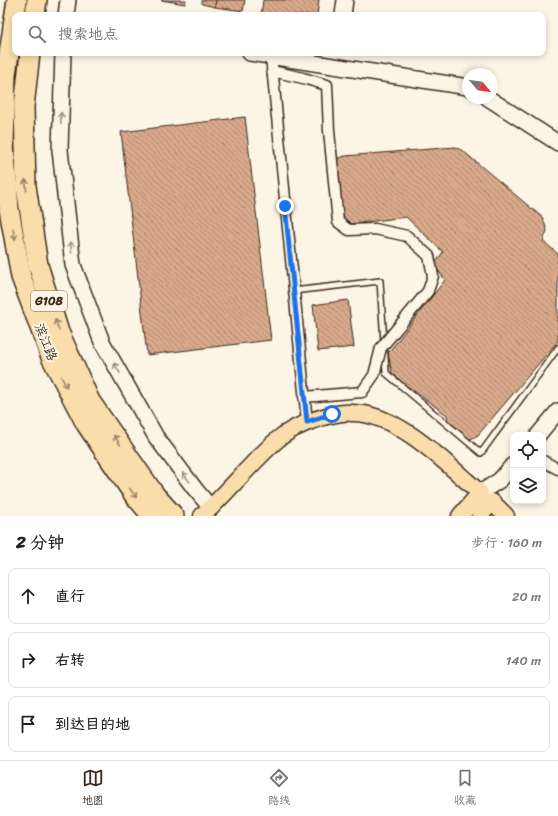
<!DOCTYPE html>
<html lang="zh">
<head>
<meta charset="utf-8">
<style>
  :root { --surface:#fff; --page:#f2f2f2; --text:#222; --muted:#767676; --line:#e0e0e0; --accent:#3b2a1e }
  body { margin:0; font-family:Sriracha,"LXGW WenKai TC",sans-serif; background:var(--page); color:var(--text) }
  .controls { position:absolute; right:12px; bottom:12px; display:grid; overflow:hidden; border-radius:8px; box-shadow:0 2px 6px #0003 }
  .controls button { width:36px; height:36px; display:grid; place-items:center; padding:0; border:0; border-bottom:1px solid var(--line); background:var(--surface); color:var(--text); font:20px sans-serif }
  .compass { position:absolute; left:462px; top:68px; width:36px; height:36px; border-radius:50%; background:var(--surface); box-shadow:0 2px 6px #0003; rotate:119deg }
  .stop { position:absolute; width:12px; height:12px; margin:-9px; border:3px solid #1a73e8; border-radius:50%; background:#fff }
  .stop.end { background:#1a73e8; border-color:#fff; box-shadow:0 1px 4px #0008 }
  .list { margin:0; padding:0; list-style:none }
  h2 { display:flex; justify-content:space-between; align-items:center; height:52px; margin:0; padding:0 16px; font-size:17px }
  h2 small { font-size:13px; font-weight:400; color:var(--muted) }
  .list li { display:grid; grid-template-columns:26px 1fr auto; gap:12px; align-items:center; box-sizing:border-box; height:56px; margin:0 8px 8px; padding:0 8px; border:1px solid var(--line); border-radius:8px }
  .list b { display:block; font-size:15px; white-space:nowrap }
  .list em { font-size:13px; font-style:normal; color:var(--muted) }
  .icon { flex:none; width:22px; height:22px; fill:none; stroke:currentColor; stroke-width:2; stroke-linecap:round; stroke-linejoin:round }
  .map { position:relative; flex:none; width:558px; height:516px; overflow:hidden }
  .search { position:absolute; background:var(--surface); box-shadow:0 2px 6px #0003; left:12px; right:12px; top:12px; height:44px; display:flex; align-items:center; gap:10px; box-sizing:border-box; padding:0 14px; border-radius:8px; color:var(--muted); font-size:15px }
  .sheet { height:244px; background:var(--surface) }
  nav { display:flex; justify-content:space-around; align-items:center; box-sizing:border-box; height:56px; border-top:1px solid var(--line); background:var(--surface); font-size:11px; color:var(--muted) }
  nav a { display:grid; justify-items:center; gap:2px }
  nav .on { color:var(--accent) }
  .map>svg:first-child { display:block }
  .building { fill:url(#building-back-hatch); stroke:#3b2a1e }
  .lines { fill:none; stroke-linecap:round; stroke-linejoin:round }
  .lane-casing { stroke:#3b2a1e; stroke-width:8 }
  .street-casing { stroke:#3b2a1e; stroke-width:13 }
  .secondary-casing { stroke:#3b2a1e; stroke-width:18 }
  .primary-casing { stroke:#3b2a1e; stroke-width:19 }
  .highway-casing { stroke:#3b2a1e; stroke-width:22 }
  .lane { stroke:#fcf5e5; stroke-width:5 }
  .street { stroke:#fcf5e5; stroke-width:10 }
  .secondary { stroke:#fcf5e5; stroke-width:15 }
  .primary { stroke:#f9deab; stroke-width:16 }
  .highway { stroke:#f9deab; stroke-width:19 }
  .street-bridge-casing { stroke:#3b2a1e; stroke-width:13; stroke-linecap:butt }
  .street-bridge { stroke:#fcf5e5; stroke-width:10 }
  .oneway { stroke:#9c9082 }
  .oneway2 { stroke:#9a8464 }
  .route { stroke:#1a73e8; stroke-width:5 }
  .labels { text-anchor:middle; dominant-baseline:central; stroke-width:4; stroke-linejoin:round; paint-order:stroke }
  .shield { fill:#fcf5e5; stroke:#75675a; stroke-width:1 }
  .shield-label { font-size:12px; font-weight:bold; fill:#3b2a1e }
  .street-label { font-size:13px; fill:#3b2a1e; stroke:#fcf5e5 }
</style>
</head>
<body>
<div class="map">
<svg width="558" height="516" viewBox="0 0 558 516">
  <defs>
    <pattern id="building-back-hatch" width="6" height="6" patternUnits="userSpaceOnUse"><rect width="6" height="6" fill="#d9a98b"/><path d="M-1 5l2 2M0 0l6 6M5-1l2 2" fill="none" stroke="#b18a71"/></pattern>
  </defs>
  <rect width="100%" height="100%" fill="#fcf5e5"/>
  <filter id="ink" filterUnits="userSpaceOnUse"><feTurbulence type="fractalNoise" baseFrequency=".025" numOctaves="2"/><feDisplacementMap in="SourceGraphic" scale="8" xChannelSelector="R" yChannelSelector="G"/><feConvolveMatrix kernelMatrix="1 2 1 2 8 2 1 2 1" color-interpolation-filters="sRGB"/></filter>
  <g filter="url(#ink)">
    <g class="building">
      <polygon points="161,0 186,0 185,4"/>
      <polygon points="202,0 216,0 215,7 202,4"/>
      <polygon points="216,0 245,0 243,11 215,7"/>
      <polygon points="263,0 319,0 317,15 261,15"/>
      <polygon points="245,117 271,340 147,355 121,132"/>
      <polygon points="455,147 463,151 543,218 547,231 543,241 558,254 558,341 478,435 471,439 466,438 448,425 447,415 404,384 392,373 388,353 445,280 434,265 443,252 406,217 351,224 339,212 336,161 338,158 345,156"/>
      <polygon points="348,300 354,347 318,351 313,305"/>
    </g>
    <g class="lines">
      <defs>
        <polyline id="lane" points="293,291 380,281 386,373 481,453 558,348"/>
        <g id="street">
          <polyline points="271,56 307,422"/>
          <polyline points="272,71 303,78"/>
          <polyline points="304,397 362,392"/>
          <polyline points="543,461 558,469"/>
        </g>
        <g id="secondary">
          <polyline points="66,15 68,0"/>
          <polyline points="343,15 345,0"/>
          <polyline points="63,53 60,150 73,265 102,342 156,437 195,489 211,508"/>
          <polyline points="250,53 468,87"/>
          <polyline points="488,98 558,143"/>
          <polyline points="538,435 558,411"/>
          <polyline points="480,493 500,480 513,465"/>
        </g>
        <g id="primary">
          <path d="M202,516C228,492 251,463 277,440C287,431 305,423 317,419C329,415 341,412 353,413C398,413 448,465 480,493L460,516"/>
          <polyline points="480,516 492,502 506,516"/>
        </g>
        <g id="highway">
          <polyline points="17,0 6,74 4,145 9,209 21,277 51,357 86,424 134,495 152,516"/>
          <polyline points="35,15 37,0"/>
          <polyline points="30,53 24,107 26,186 38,265 59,332 90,401 155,495 174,516"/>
        </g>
      </defs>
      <use href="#lane" class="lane-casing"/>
      <use href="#street" class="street-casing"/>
      <use href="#secondary" class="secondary-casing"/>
      <use href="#primary" class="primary-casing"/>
      <use href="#highway" class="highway-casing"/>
      <use href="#lane" class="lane"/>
      <use href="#street" class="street"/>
      <use href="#secondary" class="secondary"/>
      <use href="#primary" class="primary"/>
      <use href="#highway" class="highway"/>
      <defs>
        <polyline id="street-bridge" points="303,78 327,85 329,131 338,222 349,230 375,229 407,236 429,256 433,276 428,291 381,348 374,375 362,392"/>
      </defs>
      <use href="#street-bridge" class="street-bridge-casing"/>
      <use href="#street-bridge" class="street-bridge"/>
    </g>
    <defs><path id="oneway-shaft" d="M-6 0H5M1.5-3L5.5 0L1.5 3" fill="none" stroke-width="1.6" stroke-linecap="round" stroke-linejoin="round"/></defs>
    <g class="oneway">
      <use href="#oneway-shaft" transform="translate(61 118) rotate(-88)"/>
      <use href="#oneway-shaft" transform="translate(71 247) rotate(-96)"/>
      <use href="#oneway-shaft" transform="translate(117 368) rotate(-119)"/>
      <use href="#oneway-shaft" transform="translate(186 477) rotate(-127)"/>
    </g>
    <g class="oneway2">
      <use href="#oneway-shaft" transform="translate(26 185) rotate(-95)"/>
      <use href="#oneway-shaft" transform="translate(14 234) rotate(80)"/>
      <use href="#oneway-shaft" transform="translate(57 325) rotate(-108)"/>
      <use href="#oneway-shaft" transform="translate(64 382) rotate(63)"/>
      <use href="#oneway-shaft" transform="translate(117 440) rotate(-123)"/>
      <use href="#oneway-shaft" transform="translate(133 493) rotate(54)"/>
    </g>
  </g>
  <g class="lines" filter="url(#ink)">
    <polyline class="route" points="285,206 307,422 332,414"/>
  </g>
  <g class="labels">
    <rect class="shield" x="31" y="291" width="36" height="20" rx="3"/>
    <g class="shield-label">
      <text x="49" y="301">G108</text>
    </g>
    <g class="street-label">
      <text transform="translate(46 342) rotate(68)">滨江路</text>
    </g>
  </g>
</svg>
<div class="controls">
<button><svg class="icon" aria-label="locate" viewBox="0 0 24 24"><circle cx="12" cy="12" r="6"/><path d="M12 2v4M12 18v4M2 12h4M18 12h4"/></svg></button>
<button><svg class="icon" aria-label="layers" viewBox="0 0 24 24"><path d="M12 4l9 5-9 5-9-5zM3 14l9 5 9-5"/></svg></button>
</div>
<svg class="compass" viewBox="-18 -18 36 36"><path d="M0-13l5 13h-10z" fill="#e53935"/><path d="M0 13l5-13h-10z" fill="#767676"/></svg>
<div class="stop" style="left:332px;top:414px"></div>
<div class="stop end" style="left:285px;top:206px"></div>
<div class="search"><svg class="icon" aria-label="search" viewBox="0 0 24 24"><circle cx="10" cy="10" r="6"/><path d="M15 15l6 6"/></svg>搜索地点</div>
</div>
<section class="sheet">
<h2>2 分钟<small>步行 · 160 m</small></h2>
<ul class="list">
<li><svg class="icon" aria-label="ahead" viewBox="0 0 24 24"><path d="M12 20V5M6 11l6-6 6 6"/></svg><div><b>直行</b></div><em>20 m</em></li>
<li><svg class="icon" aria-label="right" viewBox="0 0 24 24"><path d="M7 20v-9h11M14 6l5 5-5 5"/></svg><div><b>右转</b></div><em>140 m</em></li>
<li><svg class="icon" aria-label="arrive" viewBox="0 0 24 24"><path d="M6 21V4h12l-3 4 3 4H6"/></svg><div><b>到达目的地</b></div></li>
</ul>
</section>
<nav>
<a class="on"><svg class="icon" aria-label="map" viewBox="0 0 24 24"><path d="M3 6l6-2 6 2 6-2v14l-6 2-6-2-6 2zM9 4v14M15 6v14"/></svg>地图</a>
<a><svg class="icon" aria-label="directions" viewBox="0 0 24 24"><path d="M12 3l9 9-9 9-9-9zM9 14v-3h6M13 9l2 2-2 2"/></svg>路线</a>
<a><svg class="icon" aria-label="saved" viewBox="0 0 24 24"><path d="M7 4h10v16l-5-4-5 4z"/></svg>收藏</a>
</nav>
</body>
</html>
